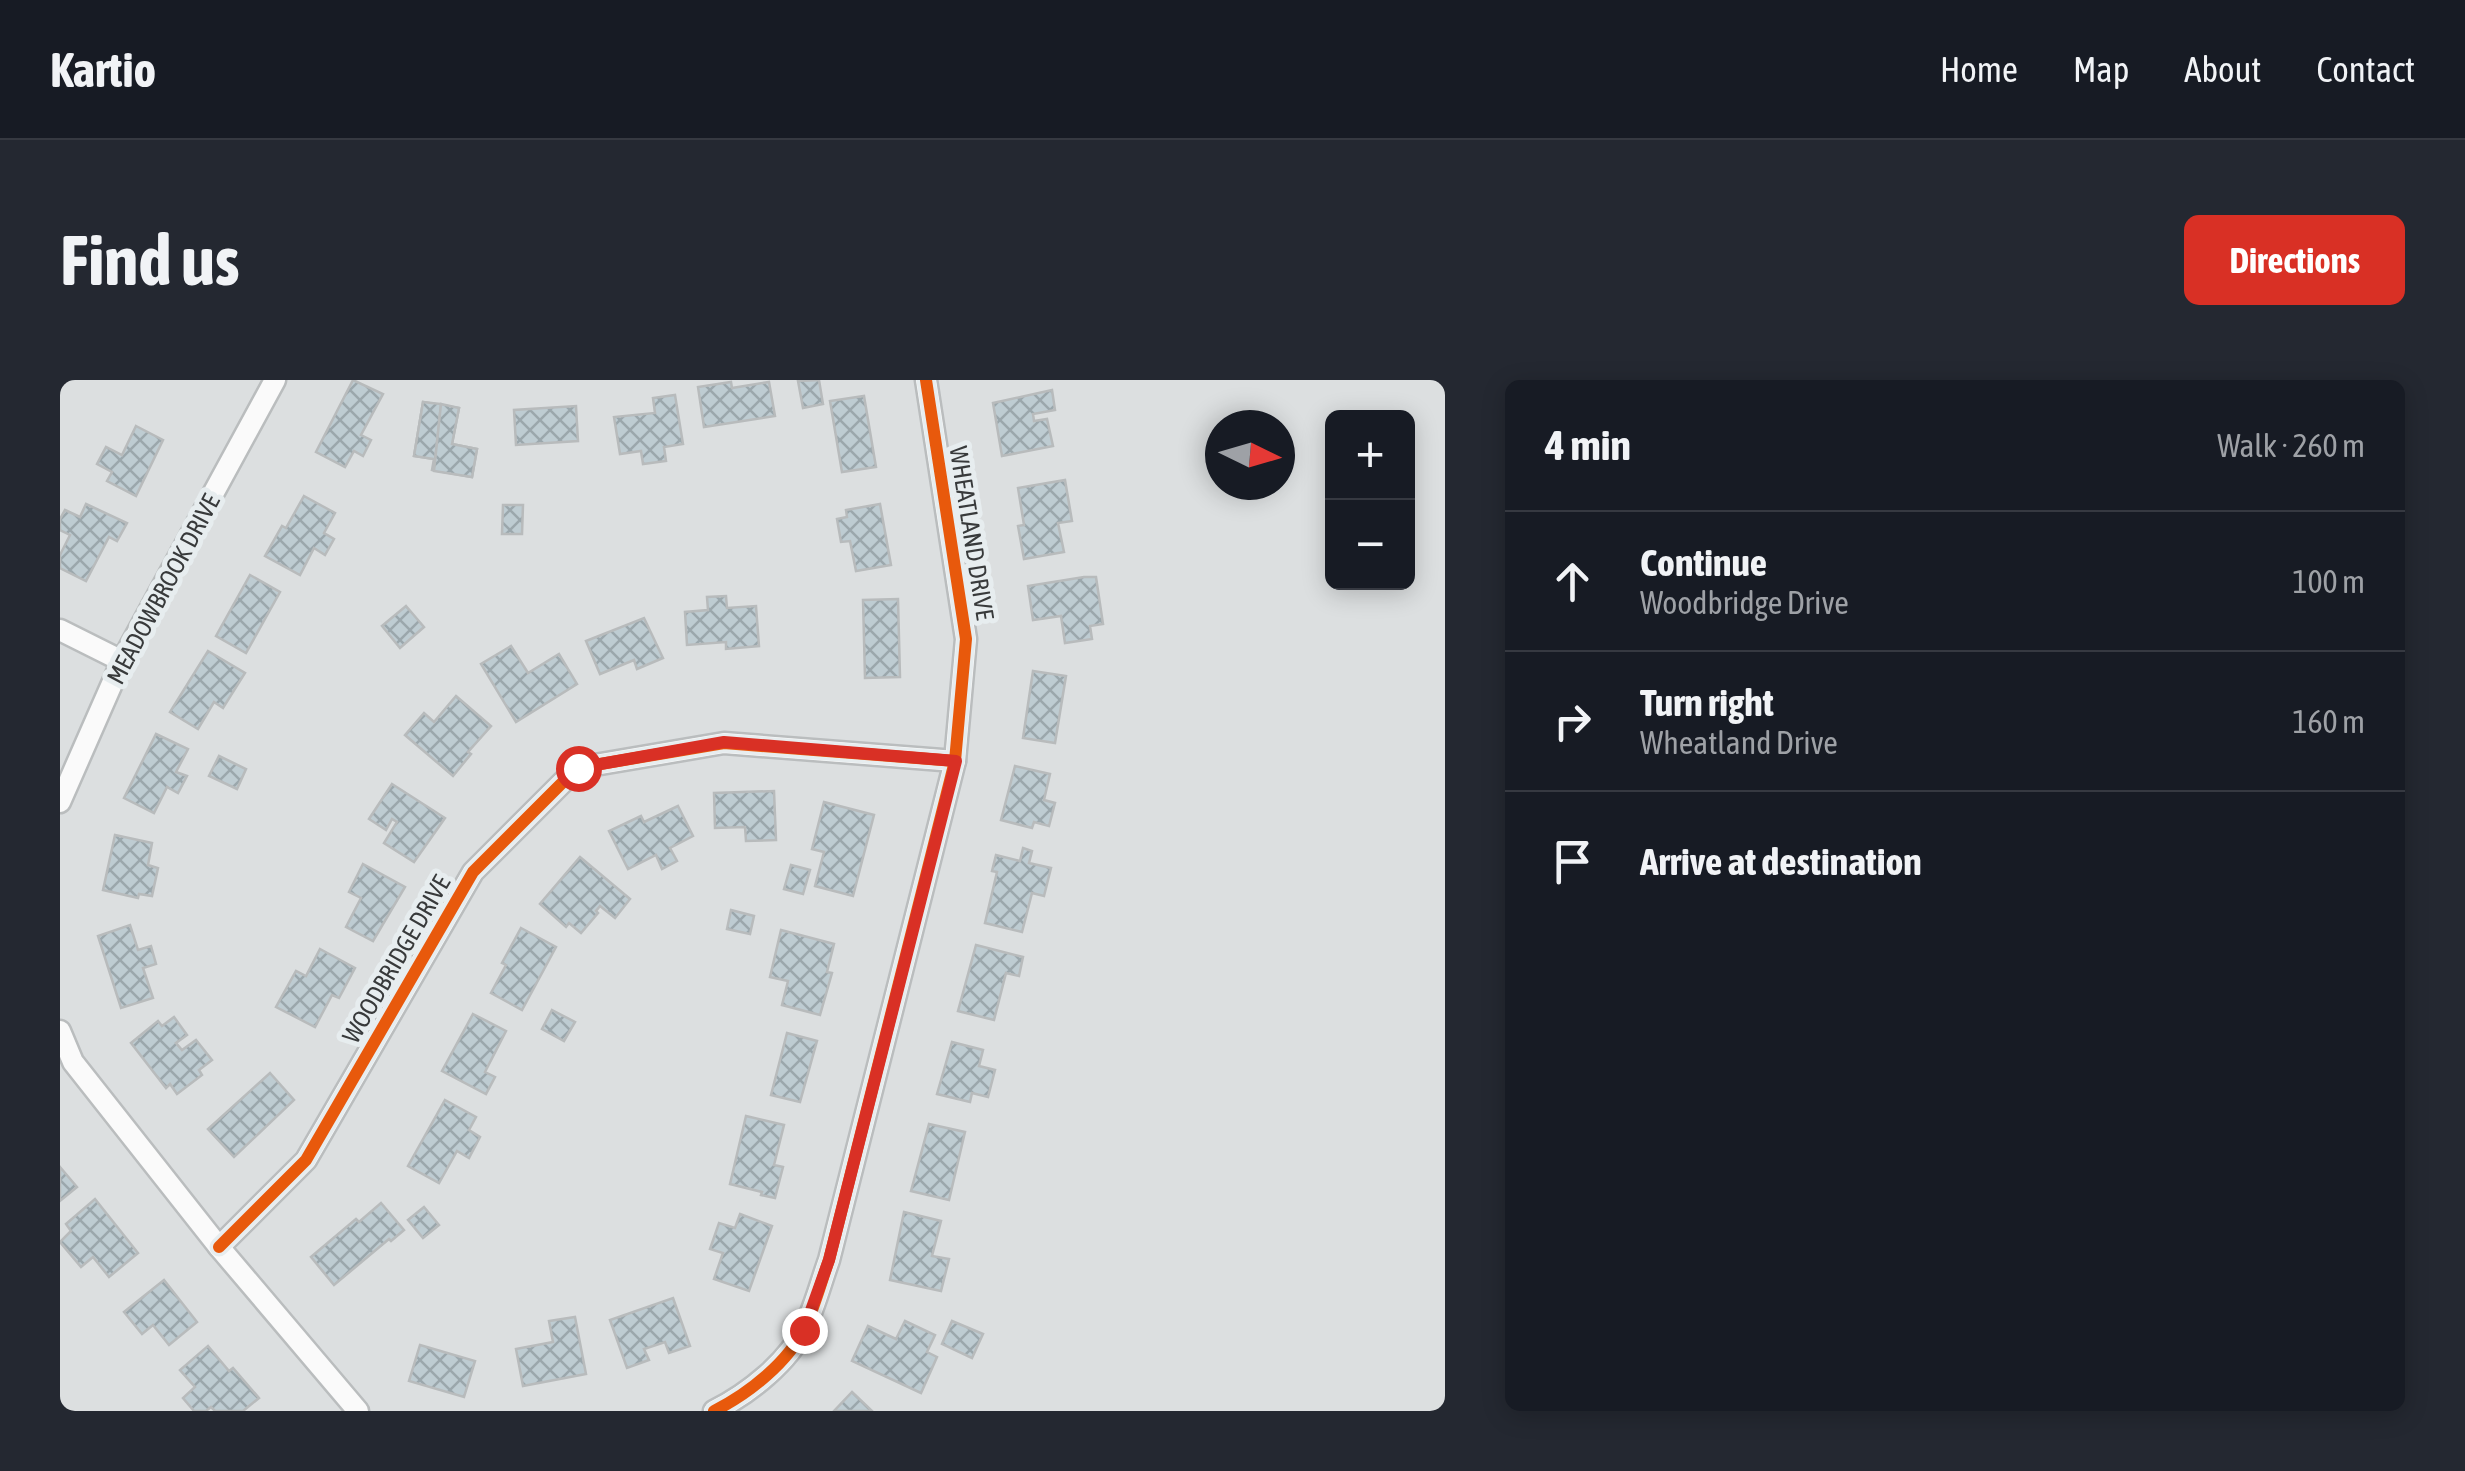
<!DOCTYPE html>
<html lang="en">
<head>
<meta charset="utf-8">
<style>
  :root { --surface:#171b24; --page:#242831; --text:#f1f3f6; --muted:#9ea1a6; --line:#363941; --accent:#d93025 }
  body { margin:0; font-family:"Asap Condensed",sans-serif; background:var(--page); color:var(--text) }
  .controls { position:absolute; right:30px; top:30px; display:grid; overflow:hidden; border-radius:15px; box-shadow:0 5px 25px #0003 }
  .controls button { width:90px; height:90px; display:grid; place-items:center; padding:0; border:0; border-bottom:2px solid var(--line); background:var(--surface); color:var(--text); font:50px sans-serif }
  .compass { position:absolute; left:1145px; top:30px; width:90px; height:90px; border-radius:50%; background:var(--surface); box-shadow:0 5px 25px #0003; rotate:95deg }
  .stop { position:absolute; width:30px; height:30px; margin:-22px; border:8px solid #d93025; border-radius:50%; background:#fff }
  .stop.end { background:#d93025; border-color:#fff; box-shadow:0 2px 10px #0008 }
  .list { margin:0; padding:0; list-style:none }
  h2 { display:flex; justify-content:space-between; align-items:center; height:130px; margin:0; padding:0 40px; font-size:42px }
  h2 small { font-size:32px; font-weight:400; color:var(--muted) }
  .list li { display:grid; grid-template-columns:65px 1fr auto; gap:30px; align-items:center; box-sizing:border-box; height:140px; padding:0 40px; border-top:2px solid var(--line) }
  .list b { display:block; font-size:38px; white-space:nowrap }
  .list p { margin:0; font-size:32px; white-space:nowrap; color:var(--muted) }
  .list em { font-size:32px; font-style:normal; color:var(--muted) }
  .icon { flex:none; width:55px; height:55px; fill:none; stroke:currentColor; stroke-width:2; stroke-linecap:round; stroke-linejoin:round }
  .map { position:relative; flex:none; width:1385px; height:1031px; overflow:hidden; border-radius:15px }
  header { display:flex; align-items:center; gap:60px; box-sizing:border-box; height:140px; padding:0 50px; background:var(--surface); border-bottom:2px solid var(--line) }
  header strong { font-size:48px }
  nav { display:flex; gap:55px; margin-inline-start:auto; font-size:35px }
  .intro { display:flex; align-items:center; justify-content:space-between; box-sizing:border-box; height:240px; padding:0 60px }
  h1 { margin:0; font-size:70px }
  .button { padding:25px 45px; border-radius:15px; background:var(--accent); color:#fff; font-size:35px; font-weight:700 }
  main { display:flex; gap:60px; padding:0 60px }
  aside { flex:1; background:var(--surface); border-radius:15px; box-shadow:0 5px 25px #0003 }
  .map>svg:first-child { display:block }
  .building { fill:url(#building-cross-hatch); stroke:#b8bbbc; stroke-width:2.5 }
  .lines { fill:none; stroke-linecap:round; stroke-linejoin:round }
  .minor-casing { stroke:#babdbe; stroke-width:25 }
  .minor { stroke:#fafafa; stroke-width:20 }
  .cycleway-casing { stroke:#e7edef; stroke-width:19 }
  .cycleway { stroke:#e8590c; stroke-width:12 }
  .route { stroke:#d93025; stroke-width:12 }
  .labels { text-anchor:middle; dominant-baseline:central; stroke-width:10; stroke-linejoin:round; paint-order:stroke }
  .street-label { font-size:25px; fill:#383a3b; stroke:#e7edef }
</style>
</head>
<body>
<header>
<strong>Kartio</strong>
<nav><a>Home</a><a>Map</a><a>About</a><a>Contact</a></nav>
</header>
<div class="intro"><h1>Find us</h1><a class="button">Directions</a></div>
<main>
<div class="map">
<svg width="1385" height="1031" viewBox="0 0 1385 1031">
  <defs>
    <pattern id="building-cross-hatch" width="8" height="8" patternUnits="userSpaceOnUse" patternTransform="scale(2.5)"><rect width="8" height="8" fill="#beccd2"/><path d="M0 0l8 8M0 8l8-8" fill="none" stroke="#9ba7ac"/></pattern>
  </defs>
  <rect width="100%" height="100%" fill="#dcdfe0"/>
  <g class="building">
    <polygon points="293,0 323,14 301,55 311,60 303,76 294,71 285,87 256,72"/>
    <polygon points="759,0 763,24 743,28 738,1"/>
    <polygon points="671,2 672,8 709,2 715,36 644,47 638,7"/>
    <polygon points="992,10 995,30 973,34 974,41 987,39 993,66 942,76 933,23"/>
    <polygon points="615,15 623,64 604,67 606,81 583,84 581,71 560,74 554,37 595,33 593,18"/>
    <polygon points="804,16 816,87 782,92 770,21"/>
    <polygon points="363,22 399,28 392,64 417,69 412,97 372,90 374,79 354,76"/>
    <polygon points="363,22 381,24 374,91 374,79 354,76"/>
    <polygon points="381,24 399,28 392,64 417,69 412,97 374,91"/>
    <polygon points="516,26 518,61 456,65 454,30"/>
    <polygon points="76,46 103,60 76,116 47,101 52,92 37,84 46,67 62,75"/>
    <polygon points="1005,100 1012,141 998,143 1004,172 964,179 958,146 964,145 958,108"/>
    <polygon points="244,116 275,133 264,153 274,159 265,175 254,168 240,195 205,176 222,146 226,148"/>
    <polygon points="26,124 67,143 57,161 49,157 26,201 0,188 0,175 10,155 0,150 0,139 5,130 20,137"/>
    <polygon points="820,124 831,185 796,191 790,161 781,162 777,139 787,137 786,130"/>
    <polygon points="443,125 463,125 462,154 442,154"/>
    <polygon points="190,195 220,212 186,273 156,256"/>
    <polygon points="1024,197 1036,197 1043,244 1030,246 1032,259 1005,263 1001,236 973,240 968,206"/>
    <polygon points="666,216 667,228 696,226 699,266 666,269 666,262 627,265 625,232 648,230 647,217"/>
    <polygon points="838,219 840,297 805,298 803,220"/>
    <polygon points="346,226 364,247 340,268 322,246"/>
    <polygon points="584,238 603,278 577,289 574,280 540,294 526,261"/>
    <polygon points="451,266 468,293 499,274 517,304 456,342 421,284"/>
    <polygon points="148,271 185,293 163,328 154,322 138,349 110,332"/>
    <polygon points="973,291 1006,296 995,363 963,358"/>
    <polygon points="396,316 431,346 408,372 411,374 393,396 345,355 364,333 374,342"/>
    <polygon points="96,354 128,369 116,392 127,396 118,413 107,407 94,433 64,418"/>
    <polygon points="159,376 186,389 177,409 149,396"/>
    <polygon points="955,386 990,394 984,420 995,423 989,446 974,442 972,448 941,440"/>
    <polygon points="332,404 385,438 354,482 324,463 337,442 332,439 326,450 309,439"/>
    <polygon points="714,411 716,460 686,461 685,447 655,448 654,413"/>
    <polygon points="764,422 814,435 793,516 755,506 764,472 752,469"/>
    <polygon points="618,426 633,456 610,468 617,481 602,489 596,475 568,489 549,451 581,436 584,442"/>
    <polygon points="55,455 92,463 88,485 98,488 92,516 79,514 78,518 43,510"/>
    <polygon points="963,468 972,471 969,483 991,488 984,516 972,513 962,552 925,543 937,492 932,491 936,475 960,481"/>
    <polygon points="520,477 570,519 555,538 540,526 536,531 538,533 521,553 509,543 506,547 480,524"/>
    <polygon points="303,484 345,507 313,561 286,547 301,518 289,512"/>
    <polygon points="731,485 750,490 743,514 724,509"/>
    <polygon points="671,530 694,536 690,554 667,549"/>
    <polygon points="70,545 78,570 91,566 96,584 83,588 93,618 61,628 38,556"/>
    <polygon points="461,548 496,567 462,630 431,613 446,585 442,583"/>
    <polygon points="721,550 774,564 767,592 772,593 760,635 722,625 728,601 710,597"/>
    <polygon points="916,565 963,577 959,596 946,593 934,640 898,631"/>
    <polygon points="260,569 295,588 279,618 272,615 255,647 216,627 236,591 246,596"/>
    <polygon points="492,630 515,642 504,661 482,649"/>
    <polygon points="413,634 446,651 425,692 435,697 426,714 382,691"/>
    <polygon points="114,637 127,655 116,663 122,670 136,660 152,680 139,690 142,695 117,714 110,704 106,708 71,663 98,641 102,646"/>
    <polygon points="727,653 757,661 740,722 711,715"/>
    <polygon points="892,662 923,670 919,686 935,690 928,717 912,713 910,722 877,714"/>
    <polygon points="210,693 234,720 174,777 148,749"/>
    <polygon points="385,720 416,737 409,750 420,757 409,778 397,771 379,803 348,786"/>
    <polygon points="686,736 724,745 714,785 723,787 715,818 701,815 702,812 670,804"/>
    <polygon points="869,744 905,752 889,820 851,811"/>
    <polygon points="0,787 17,807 0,821"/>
    <polygon points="35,819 78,873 49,897 33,877 21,887 0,862 11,851 6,844"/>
    <polygon points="321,823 344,850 331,861 329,859 274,905 251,877 296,839 299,842"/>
    <polygon points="364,827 379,845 363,858 348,840"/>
    <polygon points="844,832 881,841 872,876 889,879 881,911 830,900"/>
    <polygon points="680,834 712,846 689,911 654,899 663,873 650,869 659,843 675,848"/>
    <polygon points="104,900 137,942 109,965 93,945 82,954 64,932"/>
    <polygon points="613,918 630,966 609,973 605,962 584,969 589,980 567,988 550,940"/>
    <polygon points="515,937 526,994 463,1006 456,969 493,962 489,941"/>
    <polygon points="845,941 875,955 867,972 877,977 861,1013 792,981 808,946 836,959"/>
    <polygon points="892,941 923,954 912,978 882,964"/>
    <polygon points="360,965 415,981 404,1017 349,1001"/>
    <polygon points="148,966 169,991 173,988 199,1018 183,1031 155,1031 151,1027 146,1031 134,1031 123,1018 135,1007 120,990"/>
    <polygon points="792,1012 812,1031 774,1031"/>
  </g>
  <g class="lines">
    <defs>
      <g id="minor">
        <polyline points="0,250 62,281"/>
        <polyline points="0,422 62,281 215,0"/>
        <polyline points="0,651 13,682 159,867 298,1031"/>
        <polyline points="159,867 246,780 413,492 517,388 664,363 895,381"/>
        <path d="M654,1031C688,1014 729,982 745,947C755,926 761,902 769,880L895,381L906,259L866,0"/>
      </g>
    </defs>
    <use href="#minor" class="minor-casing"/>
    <use href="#minor" class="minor"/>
    <defs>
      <g id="cycleway">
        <polyline points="159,867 246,780 413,492 517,388 664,363 895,381"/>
        <path d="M654,1031C688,1014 729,982 745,947C755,926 761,902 769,880L895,381L906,259L866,0"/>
      </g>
    </defs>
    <use href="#cycleway" class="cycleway-casing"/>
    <use href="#cycleway" class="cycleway"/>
  </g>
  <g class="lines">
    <polyline class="route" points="518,388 664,362 896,381 769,880 744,950"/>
  </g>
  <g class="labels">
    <g class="street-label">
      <text transform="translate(912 153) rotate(81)">WHEATLAND DRIVE</text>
      <text transform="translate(103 209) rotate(-62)">MEADOWBROOK DRIVE</text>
      <text transform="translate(336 579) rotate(-60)">WOODBRIDGE DRIVE</text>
    </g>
  </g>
</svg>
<div class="controls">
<button>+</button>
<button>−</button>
</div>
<svg class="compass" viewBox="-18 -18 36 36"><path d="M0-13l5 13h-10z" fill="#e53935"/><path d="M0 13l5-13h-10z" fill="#9ea1a6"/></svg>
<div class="stop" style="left:518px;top:388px"></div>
<div class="stop end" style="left:744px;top:950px"></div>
</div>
<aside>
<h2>4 min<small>Walk · 260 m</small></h2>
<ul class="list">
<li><svg class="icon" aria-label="ahead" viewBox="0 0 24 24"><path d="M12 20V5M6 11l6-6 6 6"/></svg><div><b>Continue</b><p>Woodbridge Drive</p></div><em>100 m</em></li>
<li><svg class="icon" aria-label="right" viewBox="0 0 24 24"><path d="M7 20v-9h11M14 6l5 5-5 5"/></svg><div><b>Turn right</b><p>Wheatland Drive</p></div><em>160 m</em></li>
<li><svg class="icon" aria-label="arrive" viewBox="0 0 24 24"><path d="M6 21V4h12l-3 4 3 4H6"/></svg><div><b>Arrive at destination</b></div></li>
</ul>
</aside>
</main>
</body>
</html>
